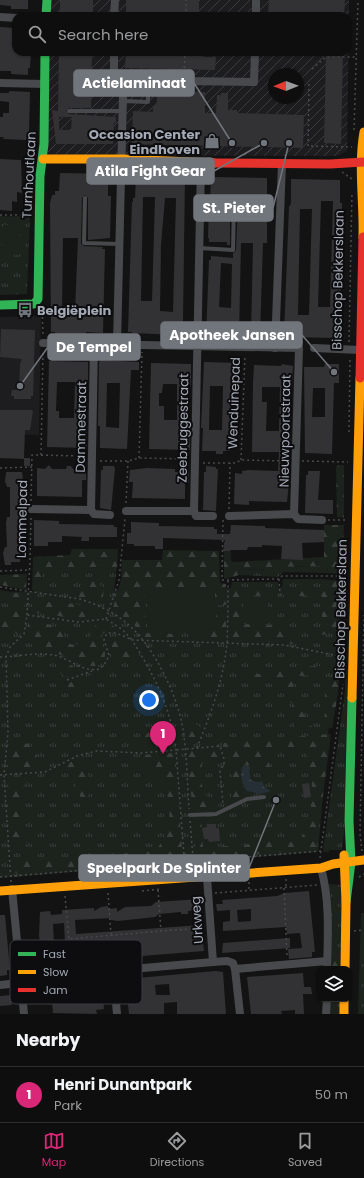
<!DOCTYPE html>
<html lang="en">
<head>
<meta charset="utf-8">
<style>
  :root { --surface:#0e0e0e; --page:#1c1c1c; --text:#f1f3f6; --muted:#9b9c9e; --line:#2e2e2e; --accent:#db2777 }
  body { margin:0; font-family:Poppins,sans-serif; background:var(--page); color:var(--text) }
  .controls { position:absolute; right:12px; bottom:12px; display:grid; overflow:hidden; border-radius:8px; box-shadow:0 1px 3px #0004 }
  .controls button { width:36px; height:36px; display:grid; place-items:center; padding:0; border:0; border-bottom:1px solid var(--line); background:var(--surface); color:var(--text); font:20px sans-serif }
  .compass { position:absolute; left:268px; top:68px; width:36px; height:36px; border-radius:50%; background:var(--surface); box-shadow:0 1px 3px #0004; rotate:269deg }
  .you { position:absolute; left:149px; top:700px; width:14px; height:14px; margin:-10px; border:3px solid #fff; border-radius:50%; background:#1a73e8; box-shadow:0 0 0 6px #1a73e833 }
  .badge { display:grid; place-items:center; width:26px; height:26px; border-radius:50%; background:var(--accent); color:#fff; font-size:13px; font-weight:700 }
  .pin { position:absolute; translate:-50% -33px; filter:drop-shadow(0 1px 2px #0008) }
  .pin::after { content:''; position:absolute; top:21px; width:14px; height:12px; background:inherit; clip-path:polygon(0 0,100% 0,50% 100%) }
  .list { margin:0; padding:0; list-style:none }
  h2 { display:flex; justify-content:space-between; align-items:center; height:52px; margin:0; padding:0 16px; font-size:17px }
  h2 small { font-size:13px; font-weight:400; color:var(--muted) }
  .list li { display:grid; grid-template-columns:26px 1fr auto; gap:12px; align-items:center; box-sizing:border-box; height:56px; padding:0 16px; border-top:1px solid var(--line) }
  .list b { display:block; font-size:15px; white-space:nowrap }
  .list p { margin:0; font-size:13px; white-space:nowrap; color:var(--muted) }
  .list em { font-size:13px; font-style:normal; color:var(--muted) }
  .icon { flex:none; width:22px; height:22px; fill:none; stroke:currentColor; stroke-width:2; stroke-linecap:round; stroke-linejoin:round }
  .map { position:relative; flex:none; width:364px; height:1014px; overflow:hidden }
  .search { position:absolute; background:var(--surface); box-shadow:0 1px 3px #0004; left:12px; right:12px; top:12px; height:44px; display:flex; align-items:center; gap:10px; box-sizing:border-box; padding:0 14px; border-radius:12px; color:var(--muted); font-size:15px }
  .sheet { height:108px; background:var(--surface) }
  nav { display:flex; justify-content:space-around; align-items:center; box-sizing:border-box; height:56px; border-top:1px solid var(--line); background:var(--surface); font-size:11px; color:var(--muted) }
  nav a { display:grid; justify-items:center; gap:2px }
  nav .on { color:var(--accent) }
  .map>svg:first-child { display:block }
  .built { fill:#1d1d1f }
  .industrial { fill:url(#industrial-furrows); fill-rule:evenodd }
  .grass { fill:url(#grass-tufts) }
  .forest { fill:url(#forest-firs) }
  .pitch { fill:#1c221c }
  .water { fill:url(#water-ripples) }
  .building { fill:#323234; fill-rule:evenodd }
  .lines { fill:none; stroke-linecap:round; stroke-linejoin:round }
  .path { stroke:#494a4e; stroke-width:1.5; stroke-dasharray:2 3; stroke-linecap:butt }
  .lane { stroke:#47494c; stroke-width:4 }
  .street { stroke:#47494c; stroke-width:8 }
  .fast { stroke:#30b455; stroke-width:9 }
  .slow { stroke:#ff9f0a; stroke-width:9 }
  .jam { stroke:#e5322d; stroke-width:9 }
  .labels { text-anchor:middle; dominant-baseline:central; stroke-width:4; stroke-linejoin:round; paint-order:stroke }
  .poi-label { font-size:13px; font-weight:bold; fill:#a3aab5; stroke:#0d0d0f; text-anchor:end }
  .street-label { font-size:13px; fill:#a3aab5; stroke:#0d0d0f }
  .key { fill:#0d0d0f; stroke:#3a3c41; stroke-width:1 }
  .key-label { font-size:11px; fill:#a3aab5 }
  .leader { fill:none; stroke:#71757c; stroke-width:1.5 }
  .callout-dot { fill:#71757c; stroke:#0d0d0f; stroke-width:1.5 }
  .callout { fill:#71757c; stroke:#71757c; stroke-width:1.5 }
  .callout-label { font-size:14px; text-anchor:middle; font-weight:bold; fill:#fff }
</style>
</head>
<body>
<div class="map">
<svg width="364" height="1014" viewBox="0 0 364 1014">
  <defs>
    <pattern id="industrial-furrows" width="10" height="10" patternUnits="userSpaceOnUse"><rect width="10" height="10" fill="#1d1d1f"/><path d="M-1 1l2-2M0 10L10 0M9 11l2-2" fill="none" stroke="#3b3b3d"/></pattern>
    <pattern id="grass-tufts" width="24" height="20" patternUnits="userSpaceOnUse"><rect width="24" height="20" fill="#1c221c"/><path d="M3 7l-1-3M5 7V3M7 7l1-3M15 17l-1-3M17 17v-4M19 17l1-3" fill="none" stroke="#3a3f3b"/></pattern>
    <pattern id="forest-firs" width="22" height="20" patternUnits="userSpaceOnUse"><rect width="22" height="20" fill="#1c221c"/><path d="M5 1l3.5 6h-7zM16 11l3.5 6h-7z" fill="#3a3f3b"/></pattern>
    <pattern id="water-ripples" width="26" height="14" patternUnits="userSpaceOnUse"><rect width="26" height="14" fill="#262f35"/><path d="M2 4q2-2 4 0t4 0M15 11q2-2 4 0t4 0" fill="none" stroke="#424a50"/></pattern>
  </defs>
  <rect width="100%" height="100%" fill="#131313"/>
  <polygon class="built" points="41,316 39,435 0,434 0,317"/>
  <path class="industrial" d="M49,0H349L347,151L338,156L48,155L49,52H348V16H49ZM274,74H298V98H274Z"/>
  <g class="grass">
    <polygon points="0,216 30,217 27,294 0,295"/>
    <polygon points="327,566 328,573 283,572 278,577 239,575 240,569 270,570 275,567"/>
    <polygon points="117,567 114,590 240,588 239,582 278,582 278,587 282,587 283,579 321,579 321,586 337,632 339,631 338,654 335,653 335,657 339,658 339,679 333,678 318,852 0,878 0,592 41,591 42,568"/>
    <polygon points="345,669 348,670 344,833 342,850 329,850 329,852 325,852 323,851 345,691"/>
    <polygon points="328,884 341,885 342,953 331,953"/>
    <polygon points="360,948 364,948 364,1014 358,1014"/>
    <rect x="330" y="999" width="10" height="15"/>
  </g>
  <g class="forest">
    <polygon points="338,465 344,465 344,518 337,517 336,468"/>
    <polygon points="324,525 344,525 342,574 328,573 327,566 275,567 270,570 240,569 239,575 224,579 224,543 230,543 231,560 232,562 324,557"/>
    <polygon points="72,549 118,549 117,567 42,569 41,592 32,590 33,557 70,555"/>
    <polygon points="163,550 219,551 220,583 226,584 226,605 215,605 215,591 145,591 146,633 176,634 176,639 145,639 136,627 113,608 121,580 122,560 162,560"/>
    <polygon points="27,574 26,590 0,585 0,575"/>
    <polygon points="321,579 341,581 339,631 322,635 322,596 284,596 282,589 321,589"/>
    <polygon points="93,581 98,582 104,589 102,604 76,596 84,585"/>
    <polygon points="232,582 239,582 241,587 278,588 278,594 276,596 240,595 240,624 276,625 277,631 285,632 285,636 293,637 294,644 230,639 230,592"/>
    <polygon points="0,590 26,595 21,633 0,632 0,607 15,607 13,601 0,598"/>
    <polygon points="37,601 77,604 102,616 88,620 37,613"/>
    <polygon points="216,612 226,612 226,638 225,639 206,639 206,631 216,631"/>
    <path d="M29,617L58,628L70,644C84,648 93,635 96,624L107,621L126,636L115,631L103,633C97,647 112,649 101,664C83,672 68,654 50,652L38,638L27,634Z"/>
    <polygon points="113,636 132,644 141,658 111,658 112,651 107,641"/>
    <polygon points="71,665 82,672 65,677 60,673"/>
    <polygon points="321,666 321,675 293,676 293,688 287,688 279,677 259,679 256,687 252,682 250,675 289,671 291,667"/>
    <polygon points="94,674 77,695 64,689 69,683"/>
    <polygon points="339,679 338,694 332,728 323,729 326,704 324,683"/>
    <polygon points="287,696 296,700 309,724 315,730 295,732 292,703 283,699 284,696"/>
    <path d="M169,720L173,746L142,749C143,731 154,727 169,720Z"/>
    <polygon points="184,723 195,724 202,727 192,744 186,745"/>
    <path d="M331,734L316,850L197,858L193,818H201L203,848L264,843L275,840L291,842L301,838L308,829L310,822L312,787L309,758L303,751L263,752L272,770L265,767L246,765L241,769C244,778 241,783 247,791L241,800L234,802L231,799L232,770L228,757L205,758C199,765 200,788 206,795C209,799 213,800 217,802L219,807L193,811L186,750L224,747V743Z"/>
    <path d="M25,743C37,746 38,759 40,770L6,772L8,751Z"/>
    <path d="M174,753L183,860L13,873L12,862L155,851C171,833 175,802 161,781C154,772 143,767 141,755Z"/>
    <path d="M84,756C87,765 94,795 85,800L81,798L66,764Z"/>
    <polygon points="29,777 20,796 21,821 28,841 19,848 11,849 7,778"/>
    <polygon points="361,913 364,913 364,948 360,948"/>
    <polygon points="331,953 342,953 341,969 331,969"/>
  </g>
  <g class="pitch">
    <polygon points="3,225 20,225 19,255 2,254"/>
    <polygon points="147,592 213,592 214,630 148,631"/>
    <rect x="243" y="603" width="25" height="14"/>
  </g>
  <path class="water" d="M244,765L250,767C249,776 249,785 262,781L265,788L271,791L261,794L247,791C242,785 238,771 244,765Z"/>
  <g class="building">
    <polygon points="0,0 28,0 28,9 11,9 11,6 0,5"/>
    <rect x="60" y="0" width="33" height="16"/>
    <rect x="126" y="0" width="73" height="16"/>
    <polygon points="269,0 345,0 344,16 268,16"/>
    <polygon points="0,27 15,28 14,52 31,52 30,68 28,68 28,75 11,74 11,71 0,71"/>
    <path d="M59,52H92L91,108H69L66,111L69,114L116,117V123H114L113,144H56L52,110L58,111ZM59,117H72L71,130H59Z"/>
    <polygon points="126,52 202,52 202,57 216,57 215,70 125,68"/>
    <polygon points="326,52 343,52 341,144 324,143"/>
    <polygon points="9,91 30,92 29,133 27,133 27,140 3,139 4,137 0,137 0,117 3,117 3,113 9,113 9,102 0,101 0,93 9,93"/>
    <polygon points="157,91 205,92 205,113 216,113 217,95 221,95 221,93 228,93 228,110 237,110 237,113 304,115 303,148 132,144 133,111 153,112 153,107 157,102"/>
    <polygon points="0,159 21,160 22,193 17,192 17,202 12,201 12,211 0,210"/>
    <path d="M60,173L108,174V196H111L110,238L88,240V198L85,195L82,198L81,244L84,246L103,247L102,249H105L103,333L86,332V337H80V334H55V332H51L50,203L52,195H55V191H59ZM63,238H78L75,312L62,311Z"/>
    <path d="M136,175L185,176L183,322H188V331H183V333H179V335L132,333V332H128L132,202H133V198H135ZM143,197H155L152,301H141ZM165,198H176L173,312L160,311L161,245Z"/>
    <path d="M211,177L267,178V243H263L260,336H251L253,243H241L239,336H229V338L206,336L209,260H211V256L233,258V253L236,250L238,204L235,201H232L230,204V245H227V242H209V238H208L209,204H210ZM221,263L232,264L231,308L219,307Z"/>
    <path d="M291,179L340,180V203H342L340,337H336V338L289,337V335H284L289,206H290L291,202ZM321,201H333L330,307H318ZM300,209H312L309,315H298Z"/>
    <polygon points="1,329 35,330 33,396 31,396 31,399 14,399 14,396 11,396 12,390 19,390 20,364 22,359 0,357"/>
    <path d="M101,360L139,362V370H131L127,449L100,448V426H98L99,362ZM107,383H120L119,428L106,427Z"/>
    <path d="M49,361L88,362V382H83L82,410V427H87V448L47,447ZM57,382H75L74,418H59V411H56Z"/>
    <path d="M204,362L237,363V373H233V386H232L230,451H223V454H216V451H202L203,428H201ZM210,386H223L222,430H209Z"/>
    <path d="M151,363L191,364V385H186L185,423L184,429H190V450L149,449ZM163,384H177V420H164V406H159V393H162Z"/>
    <path d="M282,364L293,366L292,387H288L287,432H291L290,453H285L284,471H290L287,502L249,501V505L234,504L235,473L242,474V471L249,470L278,471L279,452H252L253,382L254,365L281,366ZM262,387H280L279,431H266L267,402H262Z"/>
    <path d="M325,364H339V383H334L332,454L305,453L304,367H324ZM313,388H325V417H312Z"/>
    <polygon points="0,410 31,410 33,411 30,430 25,430 24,458 30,458 30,466 24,466 24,459 0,458"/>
    <polygon points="49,465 52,469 66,469 67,466 71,466 73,469 86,470 86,480 82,480 82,497 37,496 37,468 45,469"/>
    <polygon points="103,466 114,466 115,469 111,510 100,508 101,470 103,470"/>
    <polygon points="206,466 216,467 216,469 218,469 216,511 203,510 204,472 206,472"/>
    <polygon points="147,468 175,469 175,472 189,472 189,483 185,483 185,499 132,498 133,482 129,482 130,470"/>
    <polygon points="308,471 320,471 318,500 333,500 333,514 305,513 306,475 308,475"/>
    <polygon points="6,472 22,472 23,480 19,480 20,495 27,495 27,505 26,508 20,508 20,525 23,525 23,550 20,550 20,562 11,562 11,565 5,565 3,553 5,547 7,547 6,523 7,517 10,517 10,487 7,487 5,481"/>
    <polygon points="34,520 59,521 59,524 114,525 114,527 117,527 117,537 89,537 89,541 81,541 82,537 62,536 62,542 48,542 48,546 34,546"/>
    <polygon points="131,522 159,523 159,526 214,527 214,529 217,529 217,534 230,534 231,525 265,526 265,528 324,530 324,542 302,543 303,560 281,559 282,546 262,545 262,547 248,547 247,550 230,550 230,551 223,551 225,540 163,538 163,549 155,549 155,546 134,546 134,544 127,544 127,533 131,533"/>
    <polygon points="309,783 311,797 304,798 302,784"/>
    <polygon points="207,824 216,824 216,828 219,828 220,841 209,842 208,839 204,839 202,828 207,827"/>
    <path d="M309,891L315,952H312V957L289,959L288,949L302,948L300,933L287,934L286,927L223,931V922L230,921V910L217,911L216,904H223L222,900L277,896L285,893ZM251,909V921L238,922L237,910Z"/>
    <path d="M200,899L201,909L188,911V914H181V912L159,914L155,917L118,921L111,920V918L75,920L76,934L201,925L204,951L67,962L66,953L55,954L56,968L70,967V972L44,975L39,935L40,912L50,911L51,915L62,914V910L94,908V911L101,907L108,906V909L117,908V912L125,907L151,906L156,902ZM64,923L65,943L54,944L53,924Z"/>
    <polygon points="0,915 5,915 10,970 7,970 7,975 0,976"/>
    <polygon points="290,938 290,948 222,953 223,943"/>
    <path d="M216,971L223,972L226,1014H177V1002L164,1003V1014H129L125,977L137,976V978ZM169,984L170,995H156L155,985Z"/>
    <polygon points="303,973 304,987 311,987 312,994 303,994 304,1014 295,1014 295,1010 281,1011 282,1014 251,1014 247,977"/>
    <polygon points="106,988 106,996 103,996 104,1009 96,1010 97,1014 53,1013 51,993"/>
    <polygon points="11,995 12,1005 0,1006 0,996"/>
  </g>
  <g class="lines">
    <g class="path">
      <polyline points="186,16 186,0"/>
      <polyline points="312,69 326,57 356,57"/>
      <polyline points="184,73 185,52"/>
      <polyline points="309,84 308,146 352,147"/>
      <polyline points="354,130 358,0"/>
      <polyline points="342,172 352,179"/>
      <polyline points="0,215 30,215"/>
      <polyline points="42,307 43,335"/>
      <polyline points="349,342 352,192"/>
      <polyline points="349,432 350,358"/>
      <polyline points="41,455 43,351"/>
      <polyline points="139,458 142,352"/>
      <polyline points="241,460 245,355"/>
      <polyline points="100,461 128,461 139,458 188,459"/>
      <polyline points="302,461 348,462"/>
      <polyline points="203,463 236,463 241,460 288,461"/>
      <polyline points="0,468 32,467"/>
      <polyline points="31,501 32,455 84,456"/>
      <polyline points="126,503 128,461"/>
      <polyline points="229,509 230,463"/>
      <polyline points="223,520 222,580 279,579 282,576 345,576"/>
      <polyline points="328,520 347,520"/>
      <polyline points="0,571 30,570"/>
      <polyline points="279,579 280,595"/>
      <path d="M0,587L80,599C99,605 116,613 131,627C154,648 176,693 182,724C187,751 187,781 189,809"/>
      <polyline points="27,615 30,562 31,517"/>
      <polyline points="106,619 119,580 125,519"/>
      <path d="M0,657C17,657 36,652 53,655C71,658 81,673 100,669L106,662L109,655L104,640L107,633H116L130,639"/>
      <polyline points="67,680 92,671"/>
      <path d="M197,748C211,713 224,679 227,642C228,621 228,600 228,580"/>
      <path d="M0,775L45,772L77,756L96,751L141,753L176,750C170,705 155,677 132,640L284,645L344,657"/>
      <polyline points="190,821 194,869"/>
      <polyline points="362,851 360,834 364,615"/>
      <polyline points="320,858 343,684"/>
      <polyline points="185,869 176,750 220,746 224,759 224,764 220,771 223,804"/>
      <polyline points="0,877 321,851"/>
      <polyline points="359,877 364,874"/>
      <polyline points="286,879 286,888"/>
      <polyline points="11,882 4,775 8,732 6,657 10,647 24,634 27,615 79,622 106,619 123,630 132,640"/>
      <polyline points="249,882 249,890"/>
      <polyline points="284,888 287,957"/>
      <polyline points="158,890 161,931 203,928"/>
      <polyline points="142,891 162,889"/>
      <polyline points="108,893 111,935"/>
      <polyline points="215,893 317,885"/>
      <polyline points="65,896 69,939 161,931"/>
      <polyline points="354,931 364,930"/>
      <polyline points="69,939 71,970"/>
      <polyline points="351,994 351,975"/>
    </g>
    <g class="lane">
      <polyline points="123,101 148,102 148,80"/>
      <polyline points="69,111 123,111"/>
      <polyline points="85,198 84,243 120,244"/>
      <polyline points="199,248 233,250 234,204"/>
      <polyline points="190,815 216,814 247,799 264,797"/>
    </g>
    <g class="street">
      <polyline points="114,16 115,0"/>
      <polyline points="256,16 256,0"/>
      <polyline points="0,17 16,18"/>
      <polyline points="114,52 114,69 123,95 117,344"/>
      <polyline points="119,80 254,82 255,52"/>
      <polyline points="0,83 45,84"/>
      <polyline points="43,343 299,348 294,514"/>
      <polyline points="275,348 282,163"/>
      <polyline points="314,348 360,350"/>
      <polyline points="31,509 91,510 94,514 110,515"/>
      <polyline points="91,510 94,344"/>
      <polyline points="126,511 194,511 196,516 213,516"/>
      <polyline points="194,511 201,163"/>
      <polyline points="229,516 294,514 298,519 322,520"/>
      <path d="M321,868C330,900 328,936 327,969"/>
      <polyline points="207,877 213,962"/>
      <polyline points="12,889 24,1014"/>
      <polyline points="235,969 240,1014"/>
      <polyline points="115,973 114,979 117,1014"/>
      <polyline points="0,985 115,973 120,970 213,962 227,961 233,963 235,969 327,961"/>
      <polyline points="326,1014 327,999"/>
    </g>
    <g class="fast">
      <polyline points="46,16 47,0"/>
      <polyline points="0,305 34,304 38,299 40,176 44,144 45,52"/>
      <polyline points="346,902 351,862 349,821 352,698"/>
    </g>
    <g class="slow">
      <polyline points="43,159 122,159 214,163"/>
      <path d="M363,237C364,201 358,167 364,132"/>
      <polyline points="352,698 360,378"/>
      <polyline points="344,855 346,902 345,969"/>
      <polyline points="0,891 321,868 333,864 364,860"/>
      <polyline points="344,999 344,1014"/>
    </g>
    <g class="jam">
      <polyline points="214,163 330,164 364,162"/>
      <polyline points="360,378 363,237"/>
    </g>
  </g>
  <defs>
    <symbol id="shop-bare" viewBox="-9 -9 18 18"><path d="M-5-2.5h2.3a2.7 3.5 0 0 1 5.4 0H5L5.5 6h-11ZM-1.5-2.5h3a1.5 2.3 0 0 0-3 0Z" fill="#71757c" stroke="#0d0d0f" stroke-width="2.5" paint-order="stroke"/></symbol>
    <symbol id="bus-bare" viewBox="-9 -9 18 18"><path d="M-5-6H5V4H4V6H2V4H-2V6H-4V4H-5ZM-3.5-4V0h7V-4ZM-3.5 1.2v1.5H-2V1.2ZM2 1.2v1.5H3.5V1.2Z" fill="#71757c" stroke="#0d0d0f" stroke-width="2.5" paint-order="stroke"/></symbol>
  </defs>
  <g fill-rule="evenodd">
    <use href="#shop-bare" x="201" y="130" width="22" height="22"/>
    <use href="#bus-bare" x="14" y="299" width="22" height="22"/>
  </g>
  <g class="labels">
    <g class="poi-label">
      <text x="200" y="134">Occasion Center<tspan x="200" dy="15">Eindhoven</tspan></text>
      <text x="37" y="310" text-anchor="start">Belgiëplein</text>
    </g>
    <g class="street-label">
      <text transform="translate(29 175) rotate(-87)">Turnhoutlaan</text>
      <text transform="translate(338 280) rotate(-89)">Bisschop Bekkerslaan</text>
      <text transform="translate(234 403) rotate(-88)">Wenduinepad</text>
      <text transform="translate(81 427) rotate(-89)">Dammestraat</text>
      <text transform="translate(183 428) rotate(-89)">Zeebruggestraat</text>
      <text transform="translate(285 431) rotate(-89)">Nieuwpoortstraat</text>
      <text transform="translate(22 519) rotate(-89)">Lommelpad</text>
      <text transform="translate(341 609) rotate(-89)">Bisschop Bekkerslaan</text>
      <text transform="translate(197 920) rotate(-94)">Urkweg</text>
    </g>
  </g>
  <rect x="10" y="940" width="132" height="64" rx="6" class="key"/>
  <rect x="18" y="952" width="18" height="4" fill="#30b455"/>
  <rect x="18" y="970" width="18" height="4" fill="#ff9f0a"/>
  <rect x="18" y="988" width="18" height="4" fill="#e5322d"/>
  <g class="key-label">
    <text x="43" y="958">Fast</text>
    <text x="43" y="976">Slow</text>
    <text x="43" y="994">Jam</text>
  </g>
  <path class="leader" d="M232 143L194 83M264 143L214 171M289 143L273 208M334 372L302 335M20 386L48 347M276 800L249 868"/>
  <g class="callout-dot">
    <circle cx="232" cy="143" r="4"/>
    <circle cx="264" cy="143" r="4"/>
    <circle cx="289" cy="143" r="4"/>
    <circle cx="334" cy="372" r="4"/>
    <circle cx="20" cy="386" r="4"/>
    <circle cx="276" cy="800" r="4"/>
  </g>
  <g class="callout">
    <rect x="74" y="70" width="120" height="26" rx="4"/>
    <rect x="87" y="158" width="127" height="26" rx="4"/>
    <rect x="194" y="195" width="79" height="26" rx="4"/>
    <rect x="161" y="322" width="141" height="26" rx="4"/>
    <rect x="48" y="334" width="92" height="26" rx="4"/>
    <rect x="79" y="855" width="170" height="26" rx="4"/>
  </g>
  <g class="callout-label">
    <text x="134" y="88">Actielaminaat</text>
    <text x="150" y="176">Atila Fight Gear</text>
    <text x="234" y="213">St. Pieter</text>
    <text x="232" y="340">Apotheek Jansen</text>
    <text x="94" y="352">De Tempel</text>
    <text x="164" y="873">Speelpark De Splinter</text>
  </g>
</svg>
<div class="controls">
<button><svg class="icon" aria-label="layers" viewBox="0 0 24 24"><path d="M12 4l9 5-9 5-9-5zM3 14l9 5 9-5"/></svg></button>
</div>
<svg class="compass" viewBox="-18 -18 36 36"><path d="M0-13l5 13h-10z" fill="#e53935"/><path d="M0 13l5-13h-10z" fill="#9b9c9e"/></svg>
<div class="you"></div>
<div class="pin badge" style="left:163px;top:754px">1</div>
<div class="search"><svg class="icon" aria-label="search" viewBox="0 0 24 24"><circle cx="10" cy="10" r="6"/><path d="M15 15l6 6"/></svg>Search here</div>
</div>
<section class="sheet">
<h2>Nearby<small></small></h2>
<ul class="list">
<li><span class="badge">1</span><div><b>Henri Dunantpark</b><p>Park</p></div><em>50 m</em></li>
</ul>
</section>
<nav>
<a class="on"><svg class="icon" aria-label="map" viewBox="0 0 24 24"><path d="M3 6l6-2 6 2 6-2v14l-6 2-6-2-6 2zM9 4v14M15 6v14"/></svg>Map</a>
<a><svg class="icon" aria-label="directions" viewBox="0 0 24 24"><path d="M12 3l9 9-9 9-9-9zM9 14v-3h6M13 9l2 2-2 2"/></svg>Directions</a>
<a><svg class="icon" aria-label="saved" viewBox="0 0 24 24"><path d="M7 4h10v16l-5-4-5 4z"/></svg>Saved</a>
</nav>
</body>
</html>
